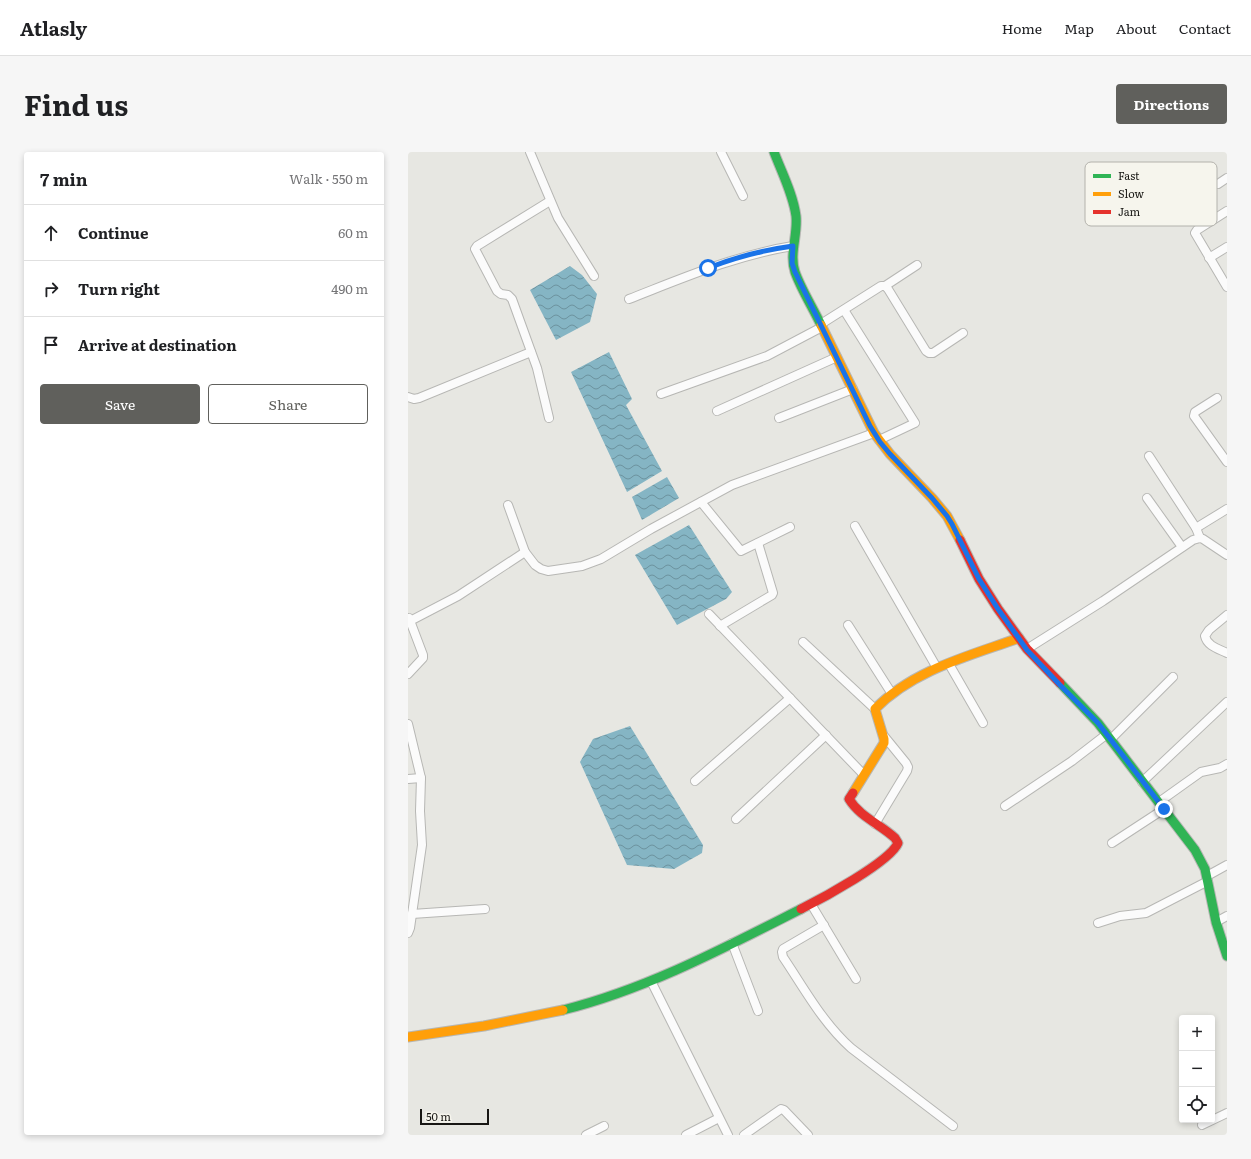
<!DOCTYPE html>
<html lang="en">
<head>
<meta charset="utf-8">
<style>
  :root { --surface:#fff; --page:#f6f6f6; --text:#202124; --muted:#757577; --line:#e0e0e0; --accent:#60605c }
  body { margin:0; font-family:Literata,serif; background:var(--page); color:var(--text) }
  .controls { position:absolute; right:12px; bottom:12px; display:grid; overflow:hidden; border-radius:4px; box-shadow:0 2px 6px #0003 }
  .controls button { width:36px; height:36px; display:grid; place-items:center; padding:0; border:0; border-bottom:1px solid var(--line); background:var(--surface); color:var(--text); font:20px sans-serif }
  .scale { position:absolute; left:12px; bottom:10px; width:69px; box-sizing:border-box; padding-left:4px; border:2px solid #181714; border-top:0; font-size:11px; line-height:14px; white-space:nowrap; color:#181714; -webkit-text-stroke:3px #f6f5ed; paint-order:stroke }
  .stop { position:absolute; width:12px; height:12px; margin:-9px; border:3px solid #1a73e8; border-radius:50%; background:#fff }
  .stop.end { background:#1a73e8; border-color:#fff; box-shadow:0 1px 4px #0008 }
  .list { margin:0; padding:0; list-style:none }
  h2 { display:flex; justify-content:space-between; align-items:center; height:52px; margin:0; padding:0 16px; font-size:17px }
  h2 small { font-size:13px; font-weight:400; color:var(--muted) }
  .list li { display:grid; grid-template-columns:26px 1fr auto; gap:12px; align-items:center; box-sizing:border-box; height:56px; padding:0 16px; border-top:1px solid var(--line) }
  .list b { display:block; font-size:15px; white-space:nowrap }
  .list em { font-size:13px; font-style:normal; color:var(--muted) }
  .actions { display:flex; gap:8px; padding:12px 16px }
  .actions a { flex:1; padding:9px 0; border:1px solid var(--accent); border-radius:4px; text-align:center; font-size:14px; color:var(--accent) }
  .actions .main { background:var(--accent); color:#fff }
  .icon { flex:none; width:22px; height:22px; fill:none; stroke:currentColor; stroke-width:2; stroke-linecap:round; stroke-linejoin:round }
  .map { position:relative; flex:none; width:819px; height:983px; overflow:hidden; border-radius:4px }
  header { display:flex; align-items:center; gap:24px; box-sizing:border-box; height:56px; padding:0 20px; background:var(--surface); border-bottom:1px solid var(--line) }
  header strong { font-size:19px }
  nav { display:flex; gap:22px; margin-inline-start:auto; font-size:14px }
  .intro { display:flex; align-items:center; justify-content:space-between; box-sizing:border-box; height:96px; padding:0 24px }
  h1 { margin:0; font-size:28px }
  .button { padding:10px 18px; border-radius:4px; background:var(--accent); color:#fff; font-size:14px; font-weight:700 }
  main { display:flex; gap:24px; padding:0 24px }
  aside { flex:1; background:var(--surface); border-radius:4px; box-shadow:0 2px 6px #0003 }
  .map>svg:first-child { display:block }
  .water { fill:url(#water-waves) }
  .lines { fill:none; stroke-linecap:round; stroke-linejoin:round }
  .street-casing { stroke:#b7b7b4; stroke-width:10 }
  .fast-casing { stroke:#b7b7b4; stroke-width:11 }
  .slow-casing { stroke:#b7b7b4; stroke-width:11 }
  .jam-casing { stroke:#b7b7b4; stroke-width:11 }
  .street { stroke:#fbfbfb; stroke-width:8 }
  .fast { stroke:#30b455; stroke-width:9 }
  .slow { stroke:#ff9f0a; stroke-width:9 }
  .jam { stroke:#e5322d; stroke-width:9 }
  .route { stroke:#1a73e8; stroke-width:5 }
  .key { fill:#f6f5ed; stroke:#b3b2ac; stroke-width:1 }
  .key-label { font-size:11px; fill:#181714 }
</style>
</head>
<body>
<header>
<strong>Atlasly</strong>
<nav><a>Home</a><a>Map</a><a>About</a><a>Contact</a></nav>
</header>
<div class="intro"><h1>Find us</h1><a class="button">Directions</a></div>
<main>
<aside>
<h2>7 min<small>Walk · 550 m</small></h2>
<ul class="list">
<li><svg class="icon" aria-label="ahead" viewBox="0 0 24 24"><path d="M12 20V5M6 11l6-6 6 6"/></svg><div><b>Continue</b></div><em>60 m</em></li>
<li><svg class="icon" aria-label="right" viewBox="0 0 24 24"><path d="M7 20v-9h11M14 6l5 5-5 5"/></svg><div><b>Turn right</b></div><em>490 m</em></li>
<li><svg class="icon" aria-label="arrive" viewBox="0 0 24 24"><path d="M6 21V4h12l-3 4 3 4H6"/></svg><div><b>Arrive at destination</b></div></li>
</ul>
<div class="actions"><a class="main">Save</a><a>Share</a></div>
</aside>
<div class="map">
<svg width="819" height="983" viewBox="0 0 819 983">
  <defs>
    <pattern id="water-waves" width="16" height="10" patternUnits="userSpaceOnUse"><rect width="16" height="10" fill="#85b5c4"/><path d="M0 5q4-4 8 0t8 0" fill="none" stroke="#6c929e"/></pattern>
  </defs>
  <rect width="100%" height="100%" fill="#e7e7e2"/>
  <g class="water">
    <polygon points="162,114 174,123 189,142 182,170 148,188 122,138"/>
    <polygon points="201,200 224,247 218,253 254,319 219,340 163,220"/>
    <polygon points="259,325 271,346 234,368 224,345"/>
    <polygon points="281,373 324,440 318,447 269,473 227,403"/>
    <polygon points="222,574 295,693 294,701 266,717 219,713 172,610 185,587"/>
  </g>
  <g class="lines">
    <defs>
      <g id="street">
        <polyline points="122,0 150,66 186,124"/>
        <polyline points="313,0 335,44"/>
        <polyline points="810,32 819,26"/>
        <polyline points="819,59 789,78 787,81 819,135"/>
        <polyline points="801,106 819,95"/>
        <polyline points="477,134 509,113"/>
        <path d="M221,147C275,126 328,103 385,94"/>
        <polyline points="436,158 507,271 471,288"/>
        <polyline points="413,172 473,134 477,134 480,137 518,199 521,201 525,201 555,181"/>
        <polyline points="253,242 359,204 414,175"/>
        <polyline points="0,245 6,247 11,246 123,200"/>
        <polyline points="809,246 787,260 786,264 819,310"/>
        <polyline points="309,259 429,205"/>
        <polyline points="141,266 129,216 104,147 100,143 93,142 89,139 67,97 69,94 142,49"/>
        <polyline points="371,266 445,237"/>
        <polyline points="741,304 788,376 792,386"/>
        <polyline points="739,346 774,395"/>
        <polyline points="293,350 333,399 382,375"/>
        <polyline points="100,353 117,400 127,413 133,417 140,419 174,414 193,407 243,377 324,333 466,281"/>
        <polyline points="447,374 529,516"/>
        <polyline points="788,376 819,357"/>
        <polyline points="301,462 456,623"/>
        <path d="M819,463L801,478L797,484C799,494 811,497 819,501"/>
        <polyline points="2,469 50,444 117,400"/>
        <polyline points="440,473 484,542"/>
        <polyline points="312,474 364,443 365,441 350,391"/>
        <polyline points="395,490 467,557"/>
        <polyline points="619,497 695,449 785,388 792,386 795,387 819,403"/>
        <polyline points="541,512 575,571"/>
        <polyline points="0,522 15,506 15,503 1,466"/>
        <polyline points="0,572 13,626 12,659 14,693 2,776 0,781"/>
        <polyline points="703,587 765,525"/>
        <polyline points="0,627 13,626"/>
        <polyline points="287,629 382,546"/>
        <polyline points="734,630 819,550"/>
        <polyline points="751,650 793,620 812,616 819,612"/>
        <polyline points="597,654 664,609 699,582"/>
        <polyline points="328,667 418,583"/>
        <polyline points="467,672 499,619 500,615 498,611 476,584"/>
        <polyline points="704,691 756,657"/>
        <polyline points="799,724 819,713"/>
        <polyline points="403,752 448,827"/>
        <polyline points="4,762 77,757"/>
        <polyline points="808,770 819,764"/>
        <polyline points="690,771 712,764 738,761 800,729"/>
        <path d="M416,773L375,797L374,800L375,805C396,836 414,870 443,896L545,974"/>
        <polyline points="324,791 350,859"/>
        <polyline points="243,829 320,983"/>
        <polyline points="794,973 819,961"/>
        <polyline points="178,983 196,974"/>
        <polyline points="278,983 311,966"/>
        <polyline points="336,983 373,957 376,958 400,983"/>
      </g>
      <g id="fast">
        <path d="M366,0C374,21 385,42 388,64C390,83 381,102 387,120C393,137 405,156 413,173"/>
        <polyline points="652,531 690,571 787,698 797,717 808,770 819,804"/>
        <path d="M155,858C239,837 316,796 393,757"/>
      </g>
      <g id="slow">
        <polyline points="413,173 466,281 482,302 524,346 539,364 552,388"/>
        <path d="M445,641L476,591V587L467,557C505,518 561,504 611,486"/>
        <polyline points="0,885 76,874 155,858"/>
      </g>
      <g id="jam">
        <polyline points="552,388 571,427 590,457 619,497 652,531"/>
        <path d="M393,757C413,747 482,710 490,691L487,686C472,672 452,665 441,647L445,641"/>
      </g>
    </defs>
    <use href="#street" class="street-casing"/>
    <use href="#fast" class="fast-casing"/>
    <use href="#slow" class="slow-casing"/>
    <use href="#jam" class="jam-casing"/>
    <use href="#street" class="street"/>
    <use href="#fast" class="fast"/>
    <use href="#slow" class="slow"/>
    <use href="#jam" class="jam"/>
  </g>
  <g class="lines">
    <path class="route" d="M300,116C328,105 356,98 385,94L384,111L387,120L462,274L472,290L482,302L524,346L539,364L544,372L571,427L590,457L619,498L652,533L690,571L756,657"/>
  </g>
  <rect x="677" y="10" width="132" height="64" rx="6" class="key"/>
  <rect x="685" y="22" width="18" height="4" fill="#30b455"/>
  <rect x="685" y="40" width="18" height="4" fill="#ff9f0a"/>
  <rect x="685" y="58" width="18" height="4" fill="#e5322d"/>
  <g class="key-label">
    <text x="710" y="28">Fast</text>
    <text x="710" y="46">Slow</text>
    <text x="710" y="64">Jam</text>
  </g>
</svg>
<div class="controls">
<button>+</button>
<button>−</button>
<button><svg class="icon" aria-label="locate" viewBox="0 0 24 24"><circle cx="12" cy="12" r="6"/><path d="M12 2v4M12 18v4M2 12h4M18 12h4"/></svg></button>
</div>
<div class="scale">50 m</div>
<div class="stop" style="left:300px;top:116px"></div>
<div class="stop end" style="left:756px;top:657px"></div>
</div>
</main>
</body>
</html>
